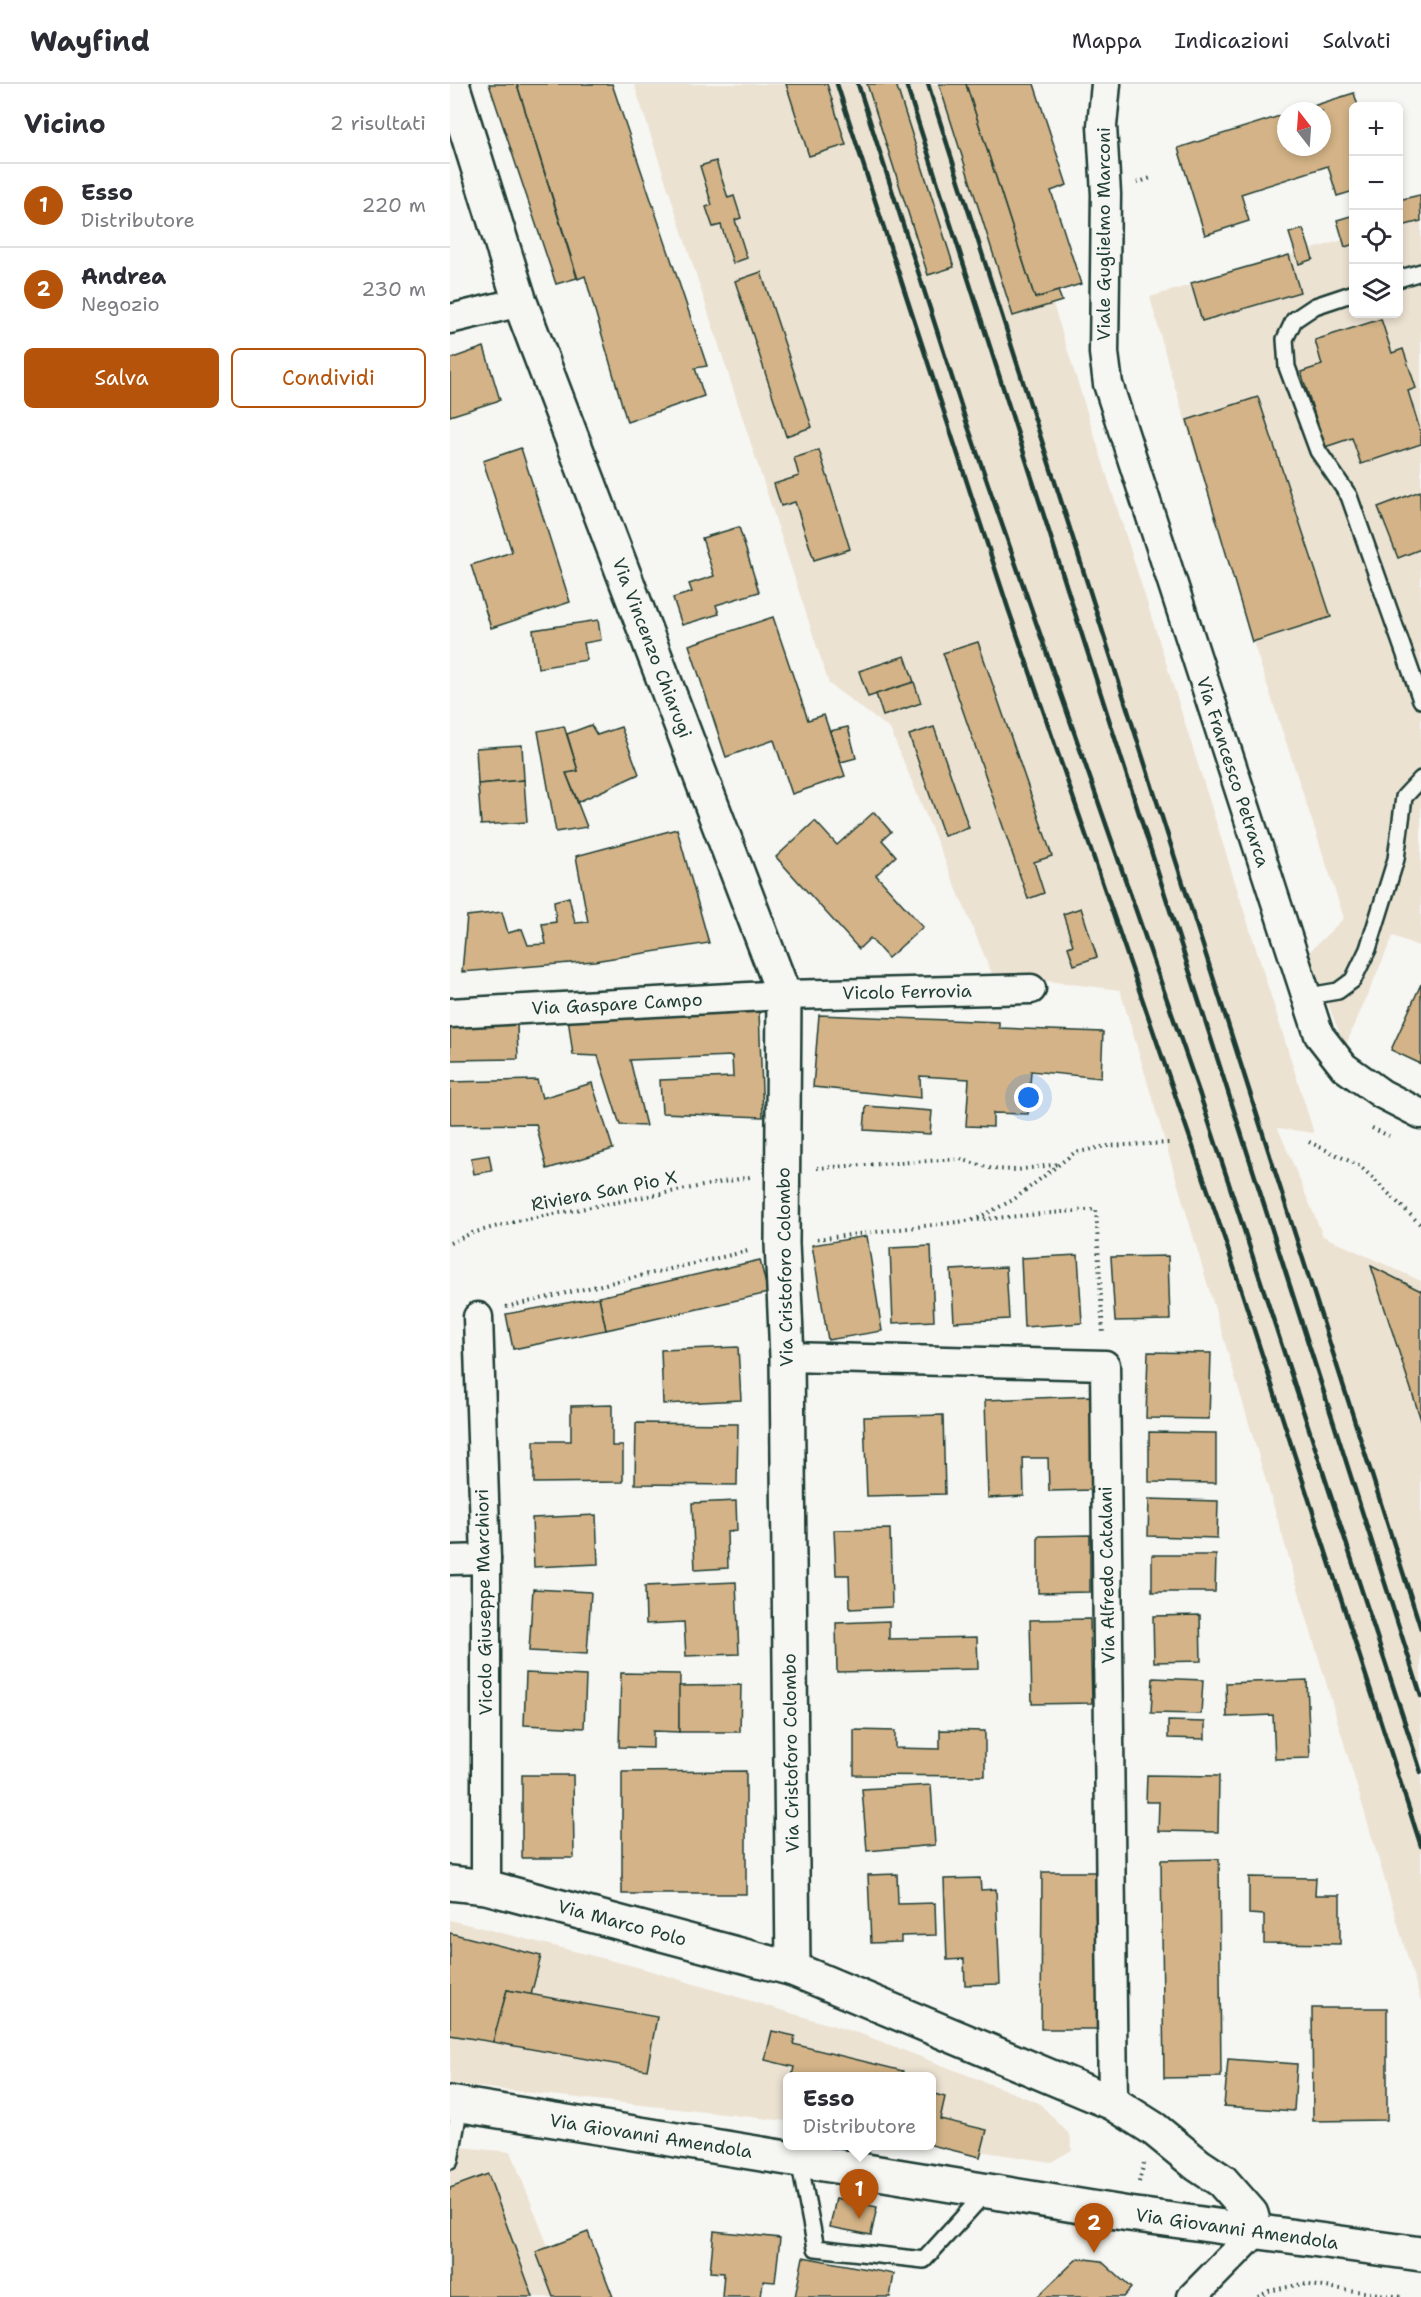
<!DOCTYPE html>
<html lang="it">
<head>
<meta charset="utf-8">
<style>
  :root { --surface:#fff; --page:#f2f2f3; --text:#2b2b33; --muted:#7c7c81; --line:#e1e1e2; --accent:#b45309 }
  body { margin:0; font-family:"Shantell Sans",sans-serif; background:var(--page); color:var(--text) }
  .controls { position:absolute; right:18px; top:18px; display:grid; overflow:hidden; border-radius:9px; box-shadow:0 3px 9px #0003 }
  .controls button { width:54px; height:54px; display:grid; place-items:center; padding:0; border:0; border-bottom:2px solid var(--line); background:var(--surface); color:var(--text); font:30px sans-serif }
  .compass { position:absolute; left:827px; top:18px; width:54px; height:54px; border-radius:50%; background:var(--surface); box-shadow:0 3px 9px #0003; rotate:343deg }
  .you { position:absolute; left:579px; top:1014px; width:21px; height:21px; margin:-15px; border:4px solid #fff; border-radius:50%; background:#1a73e8; box-shadow:0 0 0 9px #1a73e833 }
  .badge { display:grid; place-items:center; width:39px; height:39px; border-radius:50%; background:var(--accent); color:#fff; font-size:20px; font-weight:700 }
  .pin { position:absolute; translate:-50% -50px; filter:drop-shadow(0 2px 3px #0008) }
  .pin::after { content:''; position:absolute; top:32px; width:21px; height:18px; background:inherit; clip-path:polygon(0 0,100% 0,50% 100%) }
  .popup { position:absolute; left:333px; top:1988px; width:153px; height:78px; box-sizing:border-box; display:grid; place-content:center; border-radius:9px; background:var(--surface); filter:drop-shadow(0 2px 4px #0005); font-size:20px; white-space:nowrap; color:var(--muted) }
  .popup b { font-size:22px; color:var(--text) }
  .popup::after { content:''; position:absolute; left:50%; top:100%; margin-left:-12px; border:12px solid transparent; border-top-color:var(--surface) }
  .list { margin:0; padding:0; list-style:none }
  h2 { display:flex; justify-content:space-between; align-items:center; height:78px; margin:0; padding:0 24px; font-size:26px }
  h2 small { font-size:20px; font-weight:400; color:var(--muted) }
  .list li { display:grid; grid-template-columns:39px 1fr auto; gap:18px; align-items:center; box-sizing:border-box; height:84px; padding:0 24px; border-top:2px solid var(--line) }
  .list b { display:block; font-size:22px; white-space:nowrap }
  .list p { margin:0; font-size:20px; white-space:nowrap; color:var(--muted) }
  .list em { font-size:20px; font-style:normal; color:var(--muted) }
  .actions { display:flex; gap:12px; padding:18px 24px }
  .actions a { flex:1; padding:14px 0; border:2px solid var(--accent); border-radius:9px; text-align:center; font-size:21px; color:var(--accent) }
  .actions .main { background:var(--accent); color:#fff }
  .icon { flex:none; width:33px; height:33px; fill:none; stroke:currentColor; stroke-width:2; stroke-linecap:round; stroke-linejoin:round }
  .map { position:relative; flex:none; width:971px; height:2213px; overflow:hidden }
  header { display:flex; align-items:center; gap:36px; box-sizing:border-box; height:84px; padding:0 30px; background:var(--surface); border-bottom:2px solid var(--line) }
  header strong { font-size:28px }
  nav { display:flex; gap:33px; margin-inline-start:auto; font-size:21px }
  main { display:flex }
  aside { flex:1; background:var(--surface) }
  .map>svg:first-child { display:block }
  .built { fill:#ece2d2 }
  .building { fill:#d3b387; stroke:#1f3d34; stroke-width:1.5 }
  .lines { fill:none; stroke-linecap:round; stroke-linejoin:round }
  .service-casing { stroke:#1f3d34; stroke-width:20 }
  .minor-casing { stroke:#1f3d34; stroke-width:33 }
  .tertiary-casing { stroke:#1f3d34; stroke-width:38 }
  .secondary-casing { stroke:#1f3d34; stroke-width:38 }
  .path { stroke:#1f3d34; stroke-width:4; stroke-dasharray:1.5 4.5; stroke-linecap:butt }
  .service { stroke:#f6f6f2; stroke-width:15 }
  .minor { stroke:#f6f6f2; stroke-width:28 }
  .tertiary { stroke:#f6f6f2; stroke-width:33 }
  .secondary { stroke:#f6f6f2; stroke-width:33 }
  .rail { stroke:#1f3d34; stroke-width:4.5 }
  .labels { text-anchor:middle; dominant-baseline:central; stroke-width:6; stroke-linejoin:round; paint-order:stroke }
  .street-label { font-size:18px; fill:#1f3d34; stroke:#f6f6f2 }
</style>
</head>
<body>
<header>
<strong>Wayfind</strong>
<nav><a>Mappa</a><a>Indicazioni</a><a>Salvati</a></nav>
</header>
<main>
<aside>
<h2>Vicino<small>2 risultati</small></h2>
<ul class="list">
<li><span class="badge">1</span><div><b>Esso</b><p>Distributore</p></div><em>220 m</em></li>
<li><span class="badge">2</span><div><b>Andrea</b><p>Negozio</p></div><em>230 m</em></li>
</ul>
<div class="actions"><a class="main">Salva</a><a>Condividi</a></div>
</aside>
<div class="map">
<svg width="971" height="2213" viewBox="0 0 971 2213">
  <rect width="100%" height="100%" fill="#f6f6f2"/>
  <filter id="ink" filterUnits="userSpaceOnUse"><feTurbulence type="fractalNoise" baseFrequency=".0167" numOctaves="2"/><feDisplacementMap in="SourceGraphic" scale="12" xChannelSelector="R" yChannelSelector="G"/><feConvolveMatrix kernelMatrix="1 2 1 2 8 2 1 2 1" color-interpolation-filters="sRGB"/></filter>
  <g filter="url(#ink)">
    <g class="built">
      <polygon points="184,0 584,0 617,101 601,107 631,200 608,207 612,217 603,220 864,1049 828,1044 873,1152 971,1197 971,1918 670,906 542,890 440,645 379,600"/>
      <polygon points="971,133 971,863 943,852 895,963 858,869 894,834 805,564 720,287 700,213 903,153 904,230 948,230 949,140"/>
      <polygon points="0,1836 191,1884 414,1951 589,2019 620,2051 622,2066 601,2078 481,2060 481,1992 337,1992 337,2037 0,2000"/>
      <polygon points="0,2062 61,2068 118,2213 0,2213"/>
    </g>
    <g class="building">
      <polygon points="39,0 67,0 127,194 106,200"/>
      <polygon points="67,0 162,0 257,282 245,284 254,312 177,338 135,192 128,195"/>
      <polygon points="336,0 377,0 396,61 359,72"/>
      <polygon points="417,0 446,0 504,183 478,191"/>
      <polygon points="489,0 516,0 585,214 608,207 612,217 563,232"/>
      <polygon points="516,0 584,0 617,101 601,107 631,200 585,214"/>
      <polygon points="904,9 908,22 904,22 904,107 887,112 878,82 791,110 799,137 755,151 728,64 836,30 836,63 872,63 872,27 847,27"/>
      <polygon points="266,77 278,114 284,112 291,134 285,136 297,174 283,179 271,141 263,143 256,123 262,121 250,82"/>
      <polygon points="970,111 971,137 948,143 948,116"/>
      <polygon points="904,131 904,160 895,163 887,136"/>
      <polygon points="853,145 863,175 849,180 839,149"/>
      <polygon points="839,171 850,208 752,237 741,199"/>
      <polygon points="311,188 362,343 336,352 285,197"/>
      <polygon points="931,235 942,269 953,265 966,304 958,307 971,349 971,360 911,380 902,354 875,363 851,288 872,281 865,256"/>
      <polygon points="34,263 50,316 0,332 0,275"/>
      <polygon points="808,313 881,533 802,558 737,336"/>
      <polygon points="71,364 120,518 41,544 21,481 62,468 33,377"/>
      <polygon points="369,366 400,465 364,476 345,418 331,422 324,400 349,392 344,374"/>
      <polygon points="970,407 971,465 948,474 928,423"/>
      <polygon points="289,443 309,508 266,521 269,530 232,541 223,514 242,508 239,500 264,492 252,454"/>
      <polygon points="323,533 358,636 374,631 395,692 342,710 324,656 276,673 239,561"/>
      <polygon points="148,536 151,556 134,559 137,576 88,584 83,546"/>
      <polygon points="528,558 602,772 584,778 594,809 578,815 493,569"/>
      <polygon points="455,572 464,598 418,613 409,587"/>
      <polygon points="464,598 471,619 433,632 426,610"/>
      <polygon points="141,641 147,651 171,643 189,690 128,718 116,689 128,687 117,650"/>
      <polygon points="114,642 128,687 116,689 137,743 106,748 88,647"/>
      <polygon points="398,643 406,674 391,678 380,647"/>
      <polygon points="484,643 519,744 494,752 459,651"/>
      <polygon points="72,661 74,696 28,700 26,664"/>
      <polygon points="74,696 77,738 31,741 28,700"/>
      <polygon points="424,728 441,748 432,756 446,772 426,791 473,843 438,874 420,854 409,865 326,773 365,737 387,761"/>
      <polygon points="227,745 259,859 144,877 12,888 17,832 52,828 58,849 72,845 78,861 96,860 92,840 106,838 104,817 119,813 125,839 138,838 126,772"/>
      <polygon points="631,824 647,873 624,881 618,863 623,861 613,830"/>
      <polygon points="971,900 971,980 941,966"/>
      <polygon points="309,927 313,1033 212,1029 210,996 283,993 282,972 180,976 196,1042 170,1041 148,972 123,971 118,934"/>
      <polygon points="369,931 549,938 549,944 653,948 651,994 581,987 578,1030 543,1029 543,1043 516,1042 519,995 470,992 471,1014 363,1003"/>
      <polygon points="67,940 68,975 0,976 0,942"/>
      <polygon points="87,996 92,1014 142,999 163,1065 97,1085 86,1040 0,1041 0,998"/>
      <polygon points="416,1022 482,1027 480,1050 414,1046"/>
      <polygon points="39,1071 42,1087 24,1090 21,1074"/>
      <polygon points="417,1152 432,1247 378,1256 362,1161"/>
      <polygon points="481,1162 484,1237 443,1239 440,1164"/>
      <polygon points="628,1171 632,1239 574,1243 571,1174"/>
      <polygon points="718,1172 720,1236 665,1237 661,1173"/>
      <polygon points="310,1176 318,1209 156,1246 149,1213"/>
      <polygon points="921,1182 971,1207 971,1336"/>
      <polygon points="556,1183 559,1235 504,1238 501,1186"/>
      <polygon points="149,1213 156,1246 63,1265 56,1230"/>
      <polygon points="288,1263 291,1316 213,1320 211,1266"/>
      <polygon points="698,1268 761,1269 759,1335 696,1334"/>
      <polygon points="641,1312 644,1406 599,1407 598,1374 573,1374 574,1412 538,1414 535,1316"/>
      <polygon points="162,1321 162,1362 173,1362 173,1398 84,1399 84,1357 121,1357 121,1322"/>
      <polygon points="493,1331 495,1410 417,1412 414,1333"/>
      <polygon points="186,1339 288,1340 287,1401 185,1400"/>
      <polygon points="699,1348 766,1349 766,1399 699,1398"/>
      <polygon points="699,1415 768,1417 767,1454 698,1452"/>
      <polygon points="286,1417 287,1447 277,1448 278,1484 245,1486 242,1419"/>
      <polygon points="146,1431 148,1480 84,1483 82,1434"/>
      <polygon points="440,1445 442,1523 400,1525 399,1491 386,1491 384,1446"/>
      <polygon points="640,1451 640,1508 588,1509 588,1452"/>
      <polygon points="702,1471 766,1471 765,1508 702,1508"/>
      <polygon points="286,1498 289,1570 236,1572 234,1538 196,1540 195,1502"/>
      <polygon points="83,1505 141,1508 137,1570 79,1567"/>
      <polygon points="750,1531 751,1577 704,1578 703,1532"/>
      <polygon points="640,1535 642,1619 582,1620 580,1536"/>
      <polygon points="439,1537 439,1555 527,1553 528,1585 387,1588 386,1539"/>
      <polygon points="76,1589 136,1592 134,1644 74,1641"/>
      <polygon points="171,1589 230,1590 229,1648 203,1647 203,1664 169,1663"/>
      <polygon points="703,1594 753,1596 751,1630 701,1629"/>
      <polygon points="857,1596 860,1674 825,1675 823,1631 777,1633 776,1599"/>
      <polygon points="291,1601 290,1648 229,1648 229,1602"/>
      <polygon points="718,1637 755,1638 755,1655 718,1654"/>
      <polygon points="404,1646 445,1647 445,1664 490,1665 490,1646 535,1647 535,1692 404,1691"/>
      <polygon points="296,1687 296,1810 172,1810 172,1688"/>
      <polygon points="72,1691 123,1691 124,1774 72,1774"/>
      <polygon points="697,1691 769,1692 768,1748 708,1747 709,1718 696,1718"/>
      <polygon points="481,1701 485,1761 417,1767 412,1705"/>
      <polygon points="769,1775 771,1993 714,1994 711,1776"/>
      <polygon points="592,1788 652,1788 651,1945 591,1945"/>
      <polygon points="447,1790 448,1820 485,1819 486,1851 451,1852 451,1858 421,1859 418,1791"/>
      <polygon points="799,1793 866,1794 865,1811 890,1811 890,1860 814,1859 814,1831 799,1830"/>
      <polygon points="530,1794 531,1806 546,1805 550,1900 515,1901 514,1875 497,1876 494,1795"/>
      <polygon points="0,1849 91,1872 81,1911 57,1906 43,1958 0,1951"/>
      <polygon points="57,1906 207,1933 197,1986 43,1958"/>
      <polygon points="862,1924 937,1924 937,2036 863,2037"/>
      <polygon points="322,1947 345,1952 343,1960 453,1987 452,1992 342,1992 344,1983 315,1976"/>
      <polygon points="778,1975 847,1980 844,2027 774,2022"/>
      <polygon points="481,2009 495,2013 490,2035 537,2046 530,2073 481,2061"/>
      <polygon points="38,2090 83,2213 0,2213 0,2104"/>
      <polygon points="386,2114 427,2123 421,2151 380,2143"/>
      <polygon points="264,2147 330,2154 325,2198 313,2197 311,2213 272,2213 274,2189 260,2188"/>
      <polygon points="138,2148 163,2213 103,2213 86,2168"/>
      <polygon points="353,2173 444,2190 440,2213 345,2213"/>
      <polygon points="628,2174 651,2177 681,2204 673,2213 587,2213"/>
    </g>
    <g class="lines">
      <defs>
        <g id="service">
          <polyline points="948,195 971,188"/>
          <polyline points="904,209 865,222 844,236 835,255 837,283 868,367 899,412 971,616"/>
          <polyline points="855,902 865,911 888,907 903,896 918,865 946,775 954,713 971,695"/>
          <polyline points="349,2076 366,2164 474,2176 537,2107"/>
          <polyline points="0,2077 10,2021"/>
        </g>
        <g id="minor">
          <polyline points="656,0 652,42 656,110 654,269 658,300 869,951 894,983 932,1010 971,1030"/>
          <polyline points="0,235 70,218"/>
          <polyline points="0,929 334,911 581,905"/>
          <polyline points="28,1233 36,1475 36,1803"/>
          <polyline points="337,1273 655,1281 663,2019"/>
          <polyline points="0,1476 36,1475"/>
          <polyline points="742,2213 806,2148"/>
        </g>
        <g id="tertiary">
          <polyline points="2,0 70,218 334,911 332,1159 337,1273 343,1885"/>
          <polyline points="0,1799 36,1803 343,1885 663,2019 704,2045 748,2081 772,2097 801,2130 806,2148"/>
        </g>
        <polyline id="secondary" points="0,2019 679,2130 971,2170"/>
      </defs>
      <use href="#service" class="service-casing"/>
      <use href="#minor" class="minor-casing"/>
      <use href="#tertiary" class="tertiary-casing"/>
      <use href="#secondary" class="secondary-casing"/>
      <g class="path">
        <polyline points="687,99 701,94"/>
        <polyline points="922,1044 939,1052"/>
        <polyline points="859,1058 910,1082 971,1141"/>
        <polyline points="367,1084 510,1075 543,1085 567,1086 609,1080"/>
        <polyline points="528,1134 563,1116 624,1069 656,1062 719,1059"/>
        <polyline points="367,1155 524,1136 646,1125 653,1251"/>
        <polyline points="0,1159 22,1149 67,1137 300,1093"/>
        <polyline points="56,1223 298,1167"/>
        <polyline points="689,2098 694,2079"/>
        <polyline points="808,2213 819,2207 852,2200 952,2213"/>
      </g>
      <use href="#service" class="service"/>
      <use href="#minor" class="minor"/>
      <use href="#tertiary" class="tertiary"/>
      <use href="#secondary" class="secondary"/>
      <g class="rail">
        <polyline points="387,0 558,524 775,1156 971,1762"/>
        <polyline points="408,0 514,331 749,1008 971,1688"/>
        <polyline points="456,0 971,1612"/>
        <polyline points="478,0 971,1545"/>
      </g>
    </g>
  </g>
  <g class="labels">
    <g class="street-label">
      <text transform="translate(654 150) rotate(-90)">Viale Guglielmo Marconi</text>
      <text transform="translate(202 564) rotate(69)">Via Vincenzo Chiarugi</text>
      <text transform="translate(783 688) rotate(72)">Via Francesco Petrarca</text>
      <text transform="translate(457 908) rotate(-1)">Vicolo Ferrovia</text>
      <text transform="translate(167 920) rotate(-3)">Via Gaspare Campo</text>
      <text transform="translate(154 1107) rotate(-11)">Riviera San Pio X</text>
      <text transform="translate(335 1183) rotate(-91)">Via Cristoforo Colombo</text>
      <text transform="translate(657 1491) rotate(-91)">Via Alfredo Catalani</text>
      <text transform="translate(34 1518) rotate(-91)">Vicolo Giuseppe Marchiori</text>
      <text transform="translate(341 1669) rotate(-91)">Via Cristoforo Colombo</text>
      <text transform="translate(172 1839) rotate(15)">Via Marco Polo</text>
      <text transform="translate(201 2052) rotate(9)">Via Giovanni Amendola</text>
      <text transform="translate(787 2145) rotate(8)">Via Giovanni Amendola</text>
    </g>
  </g>
</svg>
<div class="controls">
<button>+</button>
<button>−</button>
<button><svg class="icon" aria-label="locate" viewBox="0 0 24 24"><circle cx="12" cy="12" r="6"/><path d="M12 2v4M12 18v4M2 12h4M18 12h4"/></svg></button>
<button><svg class="icon" aria-label="layers" viewBox="0 0 24 24"><path d="M12 4l9 5-9 5-9-5zM3 14l9 5 9-5"/></svg></button>
</div>
<svg class="compass" viewBox="-18 -18 36 36"><path d="M0-13l5 13h-10z" fill="#e53935"/><path d="M0 13l5-13h-10z" fill="#7c7c81"/></svg>
<div class="you"></div>
<div class="pin badge" style="left:409px;top:2135px">1</div>
<div class="popup"><b>Esso</b>Distributore</div>
<div class="pin badge" style="left:644px;top:2169px">2</div>
</div>
</main>
</body>
</html>
